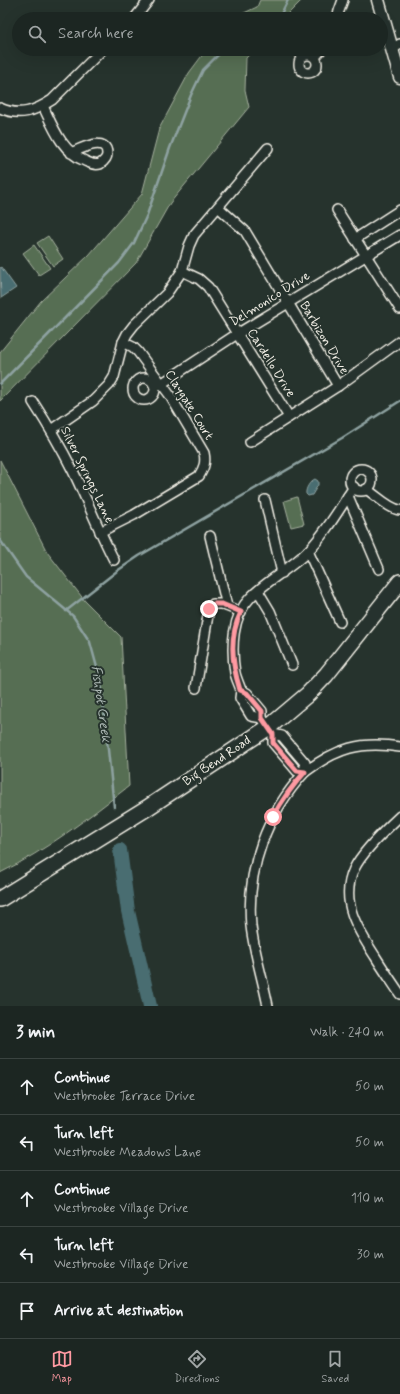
<!DOCTYPE html>
<html lang="en">
<head>
<meta charset="utf-8">
<style>
  :root { --surface:#1c2622; --page:#29322f; --text:#f1f3f6; --muted:#a0a5a5; --line:#3a4340; --accent:#ff9aa2 }
  body { margin:0; font-family:Mynerve,sans-serif; background:var(--page); color:var(--text) }
  .stop { position:absolute; width:12px; height:12px; margin:-9px; border:3px solid #ff9aa2; border-radius:50%; background:#fff }
  .stop.end { background:#ff9aa2; border-color:#fff; box-shadow:0 1px 4px #0008 }
  .list { margin:0; padding:0; list-style:none }
  h2 { display:flex; justify-content:space-between; align-items:center; height:52px; margin:0; padding:0 16px; font-size:17px }
  h2 small { font-size:13px; font-weight:400; color:var(--muted) }
  .list li { display:grid; grid-template-columns:26px 1fr auto; gap:12px; align-items:center; box-sizing:border-box; height:56px; padding:0 16px; border-top:1px solid var(--line) }
  .list b { display:block; font-size:15px; white-space:nowrap }
  .list p { margin:0; font-size:13px; white-space:nowrap; color:var(--muted) }
  .list em { font-size:13px; font-style:normal; color:var(--muted) }
  .icon { flex:none; width:22px; height:22px; fill:none; stroke:currentColor; stroke-width:2; stroke-linecap:round; stroke-linejoin:round }
  .map { position:relative; flex:none; width:400px; height:1006px; overflow:hidden }
  .search { position:absolute; background:var(--surface); box-shadow:0 4px 16px #0002; left:12px; right:12px; top:12px; height:44px; display:flex; align-items:center; gap:10px; box-sizing:border-box; padding:0 14px; border-radius:22px; color:var(--muted); font-size:15px }
  .sheet { height:332px; background:var(--surface) }
  nav { display:flex; justify-content:space-around; align-items:center; box-sizing:border-box; height:56px; border-top:1px solid var(--line); background:var(--surface); font-size:11px; color:var(--muted) }
  nav a { display:grid; justify-items:center; gap:2px }
  nav .on { color:var(--accent) }
  .map>svg:first-child { display:block }
  .green { fill:#566e53; stroke:#a5b09e }
  .water { fill:#4a6d71; stroke:#8ea2a1 }
  .lines { fill:none; stroke-linecap:round; stroke-linejoin:round }
  .stream { stroke:#8ea2a1; stroke-width:2.5 }
  .river { stroke:#4a6d71; stroke-width:14 }
  .minor-casing { stroke:#f4f1e8; stroke-width:12 }
  .tertiary-casing { stroke:#f4f1e8; stroke-width:15 }
  .primary-casing { stroke:#f4f1e8; stroke-width:18 }
  .minor { stroke:#26332d; stroke-width:9 }
  .tertiary { stroke:#26332d; stroke-width:12 }
  .primary { stroke:#26332d; stroke-width:15 }
  .route { stroke:#ff9aa2; stroke-width:5 }
  .labels { text-anchor:middle; dominant-baseline:central; stroke-width:4; stroke-linejoin:round; paint-order:stroke }
  .street-label { font-size:13px; fill:#f4f1e8; stroke:#26332d }
  .water-label { font-size:14px; font-style:italic; fill:#b0bcb8; stroke:#26332d }
</style>
</head>
<body>
<div class="map">
<svg width="400" height="1006" viewBox="0 0 400 1006">
  <rect width="100%" height="100%" fill="#26332d"/>
  <filter id="ink" filterUnits="userSpaceOnUse"><feTurbulence type="fractalNoise" baseFrequency=".025" numOctaves="2"/><feDisplacementMap in="SourceGraphic" scale="8" xChannelSelector="R" yChannelSelector="G"/><feConvolveMatrix kernelMatrix="1 2 1 2 8 2 1 2 1" color-interpolation-filters="sRGB"/></filter>
  <g filter="url(#ink)">
    <g class="green">
      <polygon points="260,0 302,0 283,19 231,19 257,7"/>
      <polygon points="207,49 255,49 246,58 245,90 249,107 170,203 136,263 0,401 0,352 41,301 89,255 142,194 159,129 189,73"/>
      <polygon points="48,236 63,259 53,266 37,243"/>
      <polygon points="34,245 50,268 39,275 23,253"/>
      <path d="M0,460L47,552L85,601L121,637L129,786C88,818 47,850 0,873Z"/>
      <polygon points="297,497 304,524 291,527 284,501"/>
    </g>
    <g class="water">
      <polygon points="1,267 16,288 1,298 0,268"/>
      <path d="M315,479L318,481V485L312,495L308,496L306,494C305,489 310,481 315,479Z"/>
    </g>
    <g class="lines">
      <g class="stream">
        <polyline points="274,19 281,14 288,0"/>
        <polyline points="0,384 119,263 134,243 147,215 170,148 191,95 203,70 224,49"/>
        <polyline points="0,540 26,577 73,616 90,642 101,682 114,807"/>
        <polyline points="66,611 117,571 139,556 342,438 400,401"/>
      </g>
      <polyline class="river" points="120,850 128,911 150,1006"/>
      <defs>
        <g id="minor">
          <polyline points="134,19 149,0"/>
          <polyline points="337,19 339,11 343,0"/>
          <polyline points="393,49 400,44"/>
          <circle cx="308" cy="64" r="9"/>
          <polyline points="315,57 322,49"/>
          <path d="M43,106C53,127 62,152 85,161C90,163 94,166 100,164C103,162 107,159 107,154C107,135 80,149 71,153"/>
          <path d="M0,108C20,117 35,111 52,100L103,49"/>
          <polyline points="218,207 245,231 338,386"/>
          <polyline points="337,210 400,309"/>
          <polyline points="355,239 400,210"/>
          <polyline points="182,271 199,279 208,287 289,417"/>
          <circle cx="144" cy="389" r="11"/>
          <polyline points="154,385 161,384 237,334 400,235"/>
          <path d="M33,402C48,425 61,447 73,471C87,500 99,531 114,560"/>
          <polyline points="51,430 93,401 109,385 114,377 123,342 127,334 134,325 167,293 182,271 189,246 194,235 268,148"/>
          <polyline points="250,442 338,386 400,341"/>
          <circle cx="361" cy="480" r="11"/>
          <path d="M354,487C339,509 326,533 307,552C290,569 267,580 250,598C232,616 231,648 235,673C236,678 239,684 241,690L247,693L262,711V718L273,734L282,736L305,763V772C337,748 360,741 400,747"/>
          <path d="M366,489C376,495 389,509 400,510"/>
          <polyline points="348,496 379,569"/>
          <polyline points="265,500 282,573"/>
          <path d="M100,532L134,515L199,476C204,468 206,462 204,453L169,394L138,352L133,347L123,342"/>
          <polyline points="210,536 227,606"/>
          <polyline points="308,551 340,622"/>
          <polyline points="258,591 270,611 292,665"/>
          <polyline points="196,688 209,609 213,604 221,604 241,612"/>
          <polyline points="241,690 240,698 251,716 262,718"/>
          <polyline points="273,734 273,743 297,771 305,772"/>
          <path d="M400,816C386,829 362,852 354,869C339,901 358,930 375,956C383,969 392,982 400,994"/>
          <path d="M268,1006C263,980 254,952 251,926C246,869 267,813 305,772"/>
        </g>
        <polyline id="tertiary" points="378,0 400,77"/>
        <polyline id="primary" points="0,899 147,808 269,727 308,694 326,675 400,582"/>
      </defs>
      <use href="#minor" class="minor-casing"/>
      <use href="#tertiary" class="tertiary-casing"/>
      <use href="#primary" class="primary-casing"/>
      <use href="#minor" class="minor"/>
      <use href="#tertiary" class="tertiary"/>
      <use href="#primary" class="primary"/>
    </g>
  </g>
  <g class="lines" filter="url(#ink)">
    <path class="route" d="M209,609L213,604H222L241,612C229,636 232,665 240,690L247,693L262,711V718L273,734V743L297,771L305,772C292,786 282,800 273,817"/>
  </g>
  <g class="labels">
    <g class="street-label">
      <text transform="translate(270 299) rotate(-32)">Delmonico Drive</text>
      <text transform="translate(324 338) rotate(59)">Barbizon Drive</text>
      <text transform="translate(271 363) rotate(58)">Cardello Drive</text>
      <text transform="translate(189 405) rotate(58)">Claygate Court</text>
      <text transform="translate(87 475) rotate(64)">Silver Springs Lane</text>
      <text transform="translate(217 761) rotate(-34)">Big Bend Road</text>
    </g>
    <g class="water-label">
      <text transform="translate(101 704) rotate(82)">Fishpot Creek</text>
    </g>
  </g>
</svg>
<div class="stop" style="left:273px;top:817px"></div>
<div class="stop end" style="left:209px;top:609px"></div>
<div class="search"><svg class="icon" aria-label="search" viewBox="0 0 24 24"><circle cx="10" cy="10" r="6"/><path d="M15 15l6 6"/></svg>Search here</div>
</div>
<section class="sheet">
<h2>3 min<small>Walk · 240 m</small></h2>
<ul class="list">
<li><svg class="icon" aria-label="ahead" viewBox="0 0 24 24"><path d="M12 20V5M6 11l6-6 6 6"/></svg><div><b>Continue</b><p>Westbrooke Terrace Drive</p></div><em>50 m</em></li>
<li><svg class="icon" aria-label="left" viewBox="0 0 24 24"><path d="M17 20v-9H6M10 6l-5 5 5 5"/></svg><div><b>Turn left</b><p>Westbrooke Meadows Lane</p></div><em>50 m</em></li>
<li><svg class="icon" aria-label="ahead" viewBox="0 0 24 24"><path d="M12 20V5M6 11l6-6 6 6"/></svg><div><b>Continue</b><p>Westbrooke Village Drive</p></div><em>110 m</em></li>
<li><svg class="icon" aria-label="left" viewBox="0 0 24 24"><path d="M17 20v-9H6M10 6l-5 5 5 5"/></svg><div><b>Turn left</b><p>Westbrooke Village Drive</p></div><em>30 m</em></li>
<li><svg class="icon" aria-label="arrive" viewBox="0 0 24 24"><path d="M6 21V4h12l-3 4 3 4H6"/></svg><div><b>Arrive at destination</b></div></li>
</ul>
</section>
<nav>
<a class="on"><svg class="icon" aria-label="map" viewBox="0 0 24 24"><path d="M3 6l6-2 6 2 6-2v14l-6 2-6-2-6 2zM9 4v14M15 6v14"/></svg>Map</a>
<a><svg class="icon" aria-label="directions" viewBox="0 0 24 24"><path d="M12 3l9 9-9 9-9-9zM9 14v-3h6M13 9l2 2-2 2"/></svg>Directions</a>
<a><svg class="icon" aria-label="saved" viewBox="0 0 24 24"><path d="M7 4h10v16l-5-4-5 4z"/></svg>Saved</a>
</nav>
</body>
</html>
